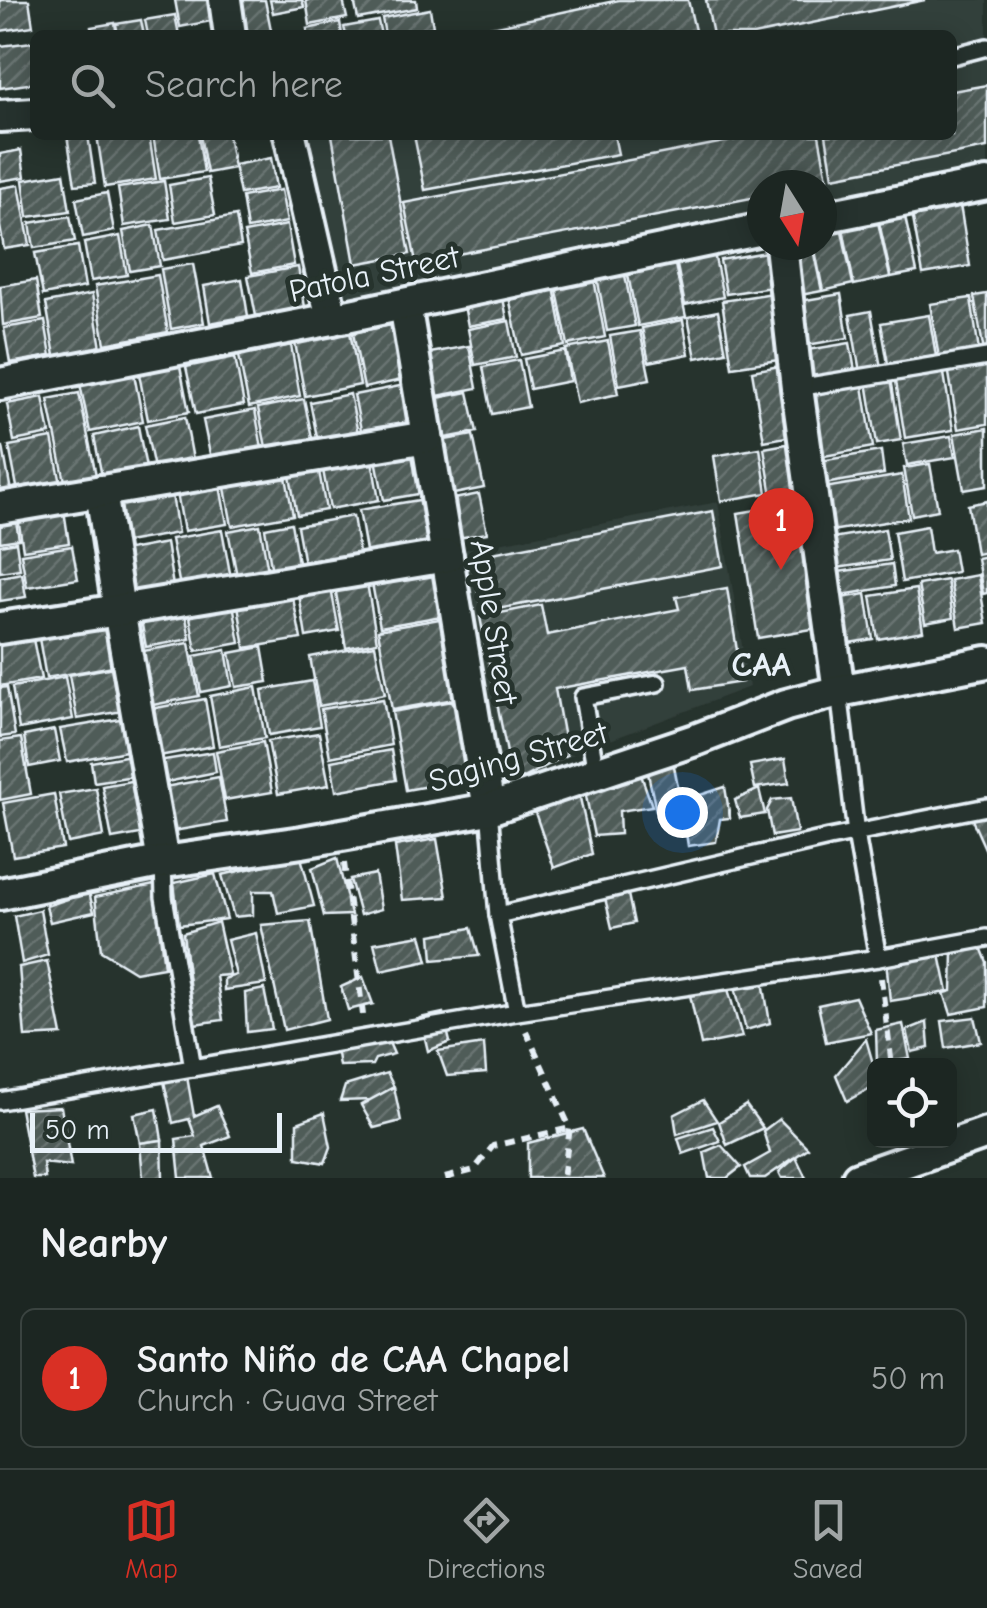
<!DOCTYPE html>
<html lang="en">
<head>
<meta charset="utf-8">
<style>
  :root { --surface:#1c2622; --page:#252e2a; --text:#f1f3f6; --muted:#a0a5a5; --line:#3a4340; --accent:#d93025 }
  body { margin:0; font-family:"Comic Neue",sans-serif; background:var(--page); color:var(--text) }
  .controls { position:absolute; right:30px; bottom:30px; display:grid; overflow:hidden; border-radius:15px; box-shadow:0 5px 25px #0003 }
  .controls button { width:90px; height:90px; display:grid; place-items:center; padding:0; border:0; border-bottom:2px solid var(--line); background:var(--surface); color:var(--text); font:50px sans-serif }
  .compass { position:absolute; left:747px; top:170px; width:90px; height:90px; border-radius:50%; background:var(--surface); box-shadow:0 5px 25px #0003; rotate:169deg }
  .scale { position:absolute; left:30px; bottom:25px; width:252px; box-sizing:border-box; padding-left:10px; border:5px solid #e8f1f8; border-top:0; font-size:28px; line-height:35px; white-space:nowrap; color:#e8f1f8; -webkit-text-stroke:8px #26332d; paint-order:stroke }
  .you { position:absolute; left:682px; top:812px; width:35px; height:35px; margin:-25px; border:8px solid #fff; border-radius:50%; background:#1a73e8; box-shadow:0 0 0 15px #1a73e833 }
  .badge { display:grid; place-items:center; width:65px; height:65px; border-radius:50%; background:var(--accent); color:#fff; font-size:32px; font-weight:700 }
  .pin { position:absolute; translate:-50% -82px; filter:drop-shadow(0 2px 5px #0008) }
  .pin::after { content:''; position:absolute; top:52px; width:35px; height:30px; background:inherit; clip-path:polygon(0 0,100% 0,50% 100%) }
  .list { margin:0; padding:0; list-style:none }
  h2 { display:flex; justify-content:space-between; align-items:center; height:130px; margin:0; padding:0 40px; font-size:42px }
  h2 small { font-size:32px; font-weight:400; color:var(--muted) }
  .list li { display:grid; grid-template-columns:65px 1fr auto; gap:30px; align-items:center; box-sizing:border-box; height:140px; margin:0 20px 20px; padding:0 20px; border:2px solid var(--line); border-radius:15px }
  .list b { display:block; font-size:38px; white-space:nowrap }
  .list p { margin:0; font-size:32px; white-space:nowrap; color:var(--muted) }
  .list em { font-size:32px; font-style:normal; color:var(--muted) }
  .icon { flex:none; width:55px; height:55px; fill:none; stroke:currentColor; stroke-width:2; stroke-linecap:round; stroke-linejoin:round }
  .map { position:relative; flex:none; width:987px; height:1178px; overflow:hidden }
  .search { position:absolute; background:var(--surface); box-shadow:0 5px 25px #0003; left:30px; right:30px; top:30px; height:110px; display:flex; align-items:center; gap:25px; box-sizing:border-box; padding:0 35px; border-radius:15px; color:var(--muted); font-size:38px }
  .sheet { height:290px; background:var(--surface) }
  nav { display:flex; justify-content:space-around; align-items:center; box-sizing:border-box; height:140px; border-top:2px solid var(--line); background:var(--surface); font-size:28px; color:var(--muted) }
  nav a { display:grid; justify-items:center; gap:5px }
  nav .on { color:var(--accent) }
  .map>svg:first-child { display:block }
  .built { fill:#333f3a }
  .building { fill:url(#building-hatch); stroke:#e8f1f8; stroke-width:2.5 }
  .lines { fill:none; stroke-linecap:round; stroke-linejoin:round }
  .lane-casing { stroke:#e8f1f8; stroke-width:22 }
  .street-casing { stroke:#e8f1f8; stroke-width:38 }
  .path { stroke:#e8f1f8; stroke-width:6; stroke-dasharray:10 8; stroke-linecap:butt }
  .lane { stroke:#26332d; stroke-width:15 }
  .street { stroke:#26332d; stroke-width:30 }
  .labels { text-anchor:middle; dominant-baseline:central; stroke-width:10; stroke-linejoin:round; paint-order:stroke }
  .street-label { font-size:32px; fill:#e8f1f8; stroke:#26332d }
  .neighbourhood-label { font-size:35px; font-weight:bold; fill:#e8f1f8; stroke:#26332d }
</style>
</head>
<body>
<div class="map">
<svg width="987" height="1178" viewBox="0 0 987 1178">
  <defs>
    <pattern id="building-hatch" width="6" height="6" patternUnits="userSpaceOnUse" patternTransform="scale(2.5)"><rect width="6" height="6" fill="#505c59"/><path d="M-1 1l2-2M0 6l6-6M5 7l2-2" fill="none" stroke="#697472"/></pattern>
  </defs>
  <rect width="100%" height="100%" fill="#26332d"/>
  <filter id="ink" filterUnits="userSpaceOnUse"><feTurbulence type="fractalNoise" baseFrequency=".01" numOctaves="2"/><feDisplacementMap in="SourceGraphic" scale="20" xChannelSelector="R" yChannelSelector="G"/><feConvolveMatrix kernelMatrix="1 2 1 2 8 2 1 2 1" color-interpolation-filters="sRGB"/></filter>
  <g filter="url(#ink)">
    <g class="built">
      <polygon points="614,0 987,0 987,179 822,211 822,185 762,185 762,223 341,305 306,135 952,135 952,35 435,35"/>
      <polygon points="718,502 749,687 498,783 456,551"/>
    </g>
    <g class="building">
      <polygon points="0,0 29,0 33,26 0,31"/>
      <polygon points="175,0 212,0 216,20 180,27"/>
      <polygon points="234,0 265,0 272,35 240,35"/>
      <polygon points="270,0 302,0 304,7 273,13"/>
      <polygon points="306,0 343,0 347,18 310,25"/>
      <polygon points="354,0 416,0 417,8 358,19"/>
      <polygon points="619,0 688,0 696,35 455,35"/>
      <polygon points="706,0 925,0 753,35 713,35"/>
      <polygon points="430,9 433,27 385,35 382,18"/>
      <polygon points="175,15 179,35 148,35 145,20"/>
      <polygon points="141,20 144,35 118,35 116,24"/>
      <polygon points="378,21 381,35 346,35 344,27"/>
      <polygon points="340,22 342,35 308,35 307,29"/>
      <polygon points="115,23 117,35 92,35 91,27"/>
      <polygon points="33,42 35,83 0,88 0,46"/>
      <polygon points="987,85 987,148 833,177 826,135 952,135 952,91"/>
      <polygon points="67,135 88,135 95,183 75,185"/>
      <polygon points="97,135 149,135 156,179 105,187"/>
      <polygon points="153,135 198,135 204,172 160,179"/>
      <polygon points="200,135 228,135 234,168 207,173"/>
      <polygon points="332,135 388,135 410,254 355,264"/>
      <polygon points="414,135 614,135 618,154 425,190"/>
      <polygon points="761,135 819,135 828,184 762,185 762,196 416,262 404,203"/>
      <polygon points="21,150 25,177 0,181 0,154"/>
      <polygon points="271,158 276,188 240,194 234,165"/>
      <polygon points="64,173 70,211 28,217 23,180"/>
      <polygon points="208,178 215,215 175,222 169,185"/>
      <polygon points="164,181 170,219 124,226 118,188"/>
      <polygon points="19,185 30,245 4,249 0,226 0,188"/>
      <polygon points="281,190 287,222 247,229 242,197"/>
      <polygon points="107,193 114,231 83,237 76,199"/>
      <polygon points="960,205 970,266 923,274 912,213"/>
      <polygon points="70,216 75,241 34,248 30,223"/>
      <polygon points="236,216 241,246 163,260 158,230"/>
      <polygon points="905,217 917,272 891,277 879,222"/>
      <polygon points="878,222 890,277 854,285 843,228"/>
      <polygon points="153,225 160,266 130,271 123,231"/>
      <polygon points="287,225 294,265 252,273 244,233"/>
      <polygon points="841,226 853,284 823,291 814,245 822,245 822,231"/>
      <polygon points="120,236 127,275 91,281 84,243"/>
      <polygon points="712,243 723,297 685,305 674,251"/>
      <polygon points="784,245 812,245 822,291 795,296"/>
      <polygon points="78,246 85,287 43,295 35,253"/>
      <polygon points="772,251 778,286 726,294 720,260"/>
      <polygon points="674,260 686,317 638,326 627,270"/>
      <polygon points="193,264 204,323 171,329 161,269"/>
      <polygon points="623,265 635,326 607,331 596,271"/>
      <polygon points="298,267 305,307 256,316 248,276"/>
      <polygon points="158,275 168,332 105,344 95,286"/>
      <polygon points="242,279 248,316 210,323 204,286"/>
      <polygon points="594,279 605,337 568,345 556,286"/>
      <polygon points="36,280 42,318 3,325 0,286"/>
      <polygon points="501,287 507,319 468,326 462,295"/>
      <polygon points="554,287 565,346 521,355 509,297"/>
      <polygon points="773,293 785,359 732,367 722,301"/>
      <polygon points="92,294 101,348 55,356 46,303"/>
      <polygon points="841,294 848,338 801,346 794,302"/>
      <polygon points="987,294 987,352 984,352 974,296"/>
      <polygon points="971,298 979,351 939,358 930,304"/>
      <polygon points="718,311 726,352 696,358 688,317"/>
      <polygon points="871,311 881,368 860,372 850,315"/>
      <polygon points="929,315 936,356 888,364 881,323"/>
      <polygon points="683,320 689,354 649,362 642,328"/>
      <polygon points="45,321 51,356 10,363 4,328"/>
      <polygon points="509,321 516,357 475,365 468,329"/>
      <polygon points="396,324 406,379 364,388 353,333"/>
      <polygon points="640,331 650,379 619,385 610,336"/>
      <polygon points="350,332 360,385 305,396 295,343"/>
      <polygon points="608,341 618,394 577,403 566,349"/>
      <polygon points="850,343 855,371 806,380 801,351"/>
      <polygon points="291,345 300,396 249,407 239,356"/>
      <polygon points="469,346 477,388 428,398 419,355"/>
      <polygon points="565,351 570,381 530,389 524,359"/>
      <polygon points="235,357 244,405 196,414 186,367"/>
      <polygon points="519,360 528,407 492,414 483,367"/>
      <polygon points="179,361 189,412 148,420 138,369"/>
      <polygon points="987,361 987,424 958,429 948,367"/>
      <polygon points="785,365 797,435 764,441 752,371"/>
      <polygon points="943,367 953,430 905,438 895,375"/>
      <polygon points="134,374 143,421 90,432 80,384"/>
      <polygon points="891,378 901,440 877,444 867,382"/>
      <polygon points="405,385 416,436 364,445 354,395"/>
      <polygon points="863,386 873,447 819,457 809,394"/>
      <polygon points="468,392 477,432 435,440 427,400"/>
      <polygon points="79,393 98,485 67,491 48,399"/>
      <polygon points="350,394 360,443 320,452 310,402"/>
      <polygon points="43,397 50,434 14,441 7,404"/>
      <polygon points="304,399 315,452 269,462 258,408"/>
      <polygon points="255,410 264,459 213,469 203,420"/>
      <polygon points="185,417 195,470 156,478 145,425"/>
      <polygon points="138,426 148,478 104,487 94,436"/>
      <polygon points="987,428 987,486 964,490 954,434"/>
      <polygon points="473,435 484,488 444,496 434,442"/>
      <polygon points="951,436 955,457 907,465 903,444"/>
      <polygon points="52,438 62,489 19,497 9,446"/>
      <polygon points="415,441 424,493 384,500 374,449"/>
      <polygon points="798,442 806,490 772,496 764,448"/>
      <polygon points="0,447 3,447 12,497 0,499"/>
      <polygon points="760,448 767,493 721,501 714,456"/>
      <polygon points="370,449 379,500 330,509 321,459"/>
      <polygon points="881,451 884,474 824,484 820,461"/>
      <polygon points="317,460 326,510 297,515 288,465"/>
      <polygon points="930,464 938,510 912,515 904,468"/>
      <polygon points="284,466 293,515 232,526 223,477"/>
      <polygon points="902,475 909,518 831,531 824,488"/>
      <polygon points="219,480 227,524 184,531 176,487"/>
      <polygon points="171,488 178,533 120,543 112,498"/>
      <polygon points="479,494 487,533 452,539 444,501"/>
      <polygon points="425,499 434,545 367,557 359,510"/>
      <polygon points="987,501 987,552 976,554 968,505"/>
      <polygon points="803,502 824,627 758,638 738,513"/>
      <polygon points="63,504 69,543 23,550 17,511"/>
      <polygon points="14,510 19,539 0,542 0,512"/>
      <polygon points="713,511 723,566 482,612 471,557"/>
      <polygon points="353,516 360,559 305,569 297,526"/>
      <polygon points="291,523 299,568 272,573 265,528"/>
      <polygon points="260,525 268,571 237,576 228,531"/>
      <polygon points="927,526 931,553 953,549 957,572 902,582 894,532"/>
      <polygon points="885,529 890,560 837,568 832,538"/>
      <polygon points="222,530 231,578 180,587 171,539"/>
      <polygon points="16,542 20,569 0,572 0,545"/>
      <polygon points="166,543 174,592 132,599 123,551"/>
      <polygon points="72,546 78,579 27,587 21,554"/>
      <polygon points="987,556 987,593 983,594 977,558"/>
      <polygon points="437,560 447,615 380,627 370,572"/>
      <polygon points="892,564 895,586 842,595 838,572"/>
      <polygon points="365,571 377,642 346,648 333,577"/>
      <polygon points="22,573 26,597 0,601 0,577"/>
      <polygon points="978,575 986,623 958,628 950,580"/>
      <polygon points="947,580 953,618 925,623 918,585"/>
      <polygon points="290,583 301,639 245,648 236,593"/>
      <polygon points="330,583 339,631 306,637 298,588"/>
      <polygon points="727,588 742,682 692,690 688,665 555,689 567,755 513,783 480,617 541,605 547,635 679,609 676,597"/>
      <polygon points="916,589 923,631 878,639 871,596"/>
      <polygon points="866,594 873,639 849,643 841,598"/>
      <polygon points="232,598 240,643 196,651 188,606"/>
      <polygon points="184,606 190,639 146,647 140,614"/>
      <polygon points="109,614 119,665 46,678 37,627"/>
      <polygon points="445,618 460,698 392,710 378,630"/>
      <polygon points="31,629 41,679 0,686 0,635"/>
      <polygon points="189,643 199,696 153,705 143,651"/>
      <polygon points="375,645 385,694 319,706 310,657"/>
      <polygon points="262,647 268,682 236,687 230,653"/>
      <polygon points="226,650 232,686 201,692 194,656"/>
      <polygon points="120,666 128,710 77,719 69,675"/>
      <polygon points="65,677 73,719 19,729 12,687"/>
      <polygon points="312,681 320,726 269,735 262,690"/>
      <polygon points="7,687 15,735 0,737 0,688"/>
      <polygon points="256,687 265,738 219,746 210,696"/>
      <polygon points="205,699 213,746 159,756 150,709"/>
      <polygon points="383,699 391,745 330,757 321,709"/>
      <polygon points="458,700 472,778 406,790 392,712"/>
      <polygon points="132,717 137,749 67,762 60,729"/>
      <polygon points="54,730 60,761 29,767 24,736"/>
      <polygon points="319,733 329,785 278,794 268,741"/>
      <polygon points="21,738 31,794 0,800 0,741"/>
      <polygon points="263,742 272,792 225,800 216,751"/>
      <polygon points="391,750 396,780 336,791 331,761"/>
      <polygon points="213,752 216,772 162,783 158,761"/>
      <polygon points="137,754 141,775 94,782 91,762"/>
      <polygon points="672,756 684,818 658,820 646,764"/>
      <polygon points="785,759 789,783 755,788 750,765"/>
      <polygon points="639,769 652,806 619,811 620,834 594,836 585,791"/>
      <polygon points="219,777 227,822 167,832 159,788"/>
      <polygon points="142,779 151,832 112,839 102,786"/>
      <polygon points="576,779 592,854 554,868 531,801"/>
      <polygon points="725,787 730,818 720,819 716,842 688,846 681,801"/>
      <polygon points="96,788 104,836 68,843 59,794"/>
      <polygon points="759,789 765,814 740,818 735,800"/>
      <polygon points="54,794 63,848 13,856 3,803"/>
      <polygon points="791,798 797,832 772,836 767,810 772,800"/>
      <polygon points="987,809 987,853 969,813"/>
      <polygon points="437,839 447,897 402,900 395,846"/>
      <polygon points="301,857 314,906 278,913 273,891 253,891 253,915 234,917 222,875"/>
      <polygon points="337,858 351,915 324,916 312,868"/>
      <polygon points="215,874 227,919 179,925 174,883"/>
      <polygon points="375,874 381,909 360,915 350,879"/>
      <polygon points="625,880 634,923 612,928 602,885"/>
      <polygon points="154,885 164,967 135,972 101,951 95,897"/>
      <polygon points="89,892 94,912 50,922 46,906"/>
      <polygon points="40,910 48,955 22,963 14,916"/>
      <polygon points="310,921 327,1019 284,1030 261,925"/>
      <polygon points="218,922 230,975 216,976 223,1020 194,1024 183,933"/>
      <polygon points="471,928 479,956 433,960 431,935"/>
      <polygon points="256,933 266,984 224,990 224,979 236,975 227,940"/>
      <polygon points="421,935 428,961 381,971 374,943"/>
      <polygon points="981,947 987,962 987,1007 951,1014 944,993 952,991 953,952"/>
      <polygon points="939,950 948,992 890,1001 886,959"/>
      <polygon points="47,961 62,1035 25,1037 19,967"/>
      <polygon points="363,977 373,1004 348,1010 341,987"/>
      <polygon points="763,981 770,1023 746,1030 735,987"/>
      <polygon points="264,989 272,1029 247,1032 245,993"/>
      <polygon points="728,989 742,1037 701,1045 690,995"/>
      <polygon points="855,997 871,1033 826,1042 818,1005"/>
      <polygon points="443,1013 450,1042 428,1051 420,1018"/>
      <polygon points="975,1017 981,1042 946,1048 942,1021"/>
      <polygon points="927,1022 929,1048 912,1052 907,1030"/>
      <polygon points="903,1024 910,1059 877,1063 876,1030"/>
      <polygon points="384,1031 394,1054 375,1059 372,1065 339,1066 335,1042"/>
      <polygon points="866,1039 874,1067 874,1086 847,1101 836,1075"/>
      <polygon points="484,1044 486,1073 447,1076 438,1051"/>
      <polygon points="186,1071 194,1116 217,1106 230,1136 204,1146 213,1178 180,1178 176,1139 195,1136 189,1119 173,1123 163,1077"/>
      <polygon points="387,1073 394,1087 371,1100 340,1101 345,1086"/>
      <polygon points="394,1087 401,1121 374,1128 361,1105"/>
      <polygon points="703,1100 717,1121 677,1134 674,1115"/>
      <polygon points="746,1105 763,1128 727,1145 719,1122"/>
      <polygon points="61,1107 71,1166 43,1163 45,1178 33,1178 20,1109"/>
      <polygon points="157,1109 162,1140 140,1143 134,1114"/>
      <polygon points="324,1113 331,1147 325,1163 297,1158 297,1123"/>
      <polygon points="779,1119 808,1148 765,1178 750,1178 745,1167 770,1153 763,1131"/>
      <polygon points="713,1127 720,1141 683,1154 678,1138"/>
      <polygon points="583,1129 604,1178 528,1178 528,1143"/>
      <polygon points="162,1140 163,1178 143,1178 140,1143"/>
      <polygon points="721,1145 741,1167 727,1178 709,1178 704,1152"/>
      <polygon points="796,1157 806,1178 782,1178 779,1172"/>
    </g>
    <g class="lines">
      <defs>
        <g id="lane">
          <polyline points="952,56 987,47"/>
          <polyline points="797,388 987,357"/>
          <polyline points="839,691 856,834 878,958"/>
          <polyline points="596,773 583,697 657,683"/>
          <polyline points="489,809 498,915 517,1012"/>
          <polyline points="163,862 164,897 193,1068"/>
          <polyline points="498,915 829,838 987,807"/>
          <polyline points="0,1101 517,1012 878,958 987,938"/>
        </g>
        <g id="street">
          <polyline points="225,0 230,35"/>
          <polyline points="0,116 35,114"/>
          <polyline points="290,135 332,319"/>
          <polyline points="822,217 987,184"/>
          <polyline points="781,245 797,388 839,691"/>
          <polyline points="405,304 489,809"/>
          <polyline points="0,384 332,319 762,229"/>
          <polyline points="101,491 119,610 163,862"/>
          <polyline points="0,508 427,437"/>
          <polyline points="0,628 119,610 447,556"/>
          <polyline points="0,894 150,864 302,842 489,809 698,739 786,705 839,691 987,662"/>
          <polyline points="858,1178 987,1133"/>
        </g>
      </defs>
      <use href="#lane" class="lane-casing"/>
      <use href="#street" class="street-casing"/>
      <g class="path">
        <polyline points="344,863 363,1015"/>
        <polyline points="881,978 892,1066"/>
        <polyline points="526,1031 570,1128 563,1178"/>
        <polyline points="445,1178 474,1170 493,1146 570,1128"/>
      </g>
      <use href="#lane" class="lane"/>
      <use href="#street" class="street"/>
    </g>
  </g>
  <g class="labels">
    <g class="street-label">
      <text transform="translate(374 274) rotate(-12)">Patola Street</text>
      <text transform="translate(494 622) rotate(81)">Apple Street</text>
      <text transform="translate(518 757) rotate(-16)">Saging Street</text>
    </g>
    <g class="neighbourhood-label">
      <text x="761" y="664">CAA</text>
    </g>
  </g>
</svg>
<div class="controls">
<button><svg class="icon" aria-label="locate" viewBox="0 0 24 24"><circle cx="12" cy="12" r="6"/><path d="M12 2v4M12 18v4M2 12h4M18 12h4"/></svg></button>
</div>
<svg class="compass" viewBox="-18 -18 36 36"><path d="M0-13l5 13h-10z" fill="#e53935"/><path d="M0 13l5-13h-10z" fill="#a0a5a5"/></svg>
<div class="scale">50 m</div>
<div class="you"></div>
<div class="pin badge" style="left:781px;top:570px">1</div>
<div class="search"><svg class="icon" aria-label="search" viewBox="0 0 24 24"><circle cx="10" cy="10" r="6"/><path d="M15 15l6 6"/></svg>Search here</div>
</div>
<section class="sheet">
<h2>Nearby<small></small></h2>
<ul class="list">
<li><span class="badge">1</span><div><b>Santo Niño de CAA Chapel</b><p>Church · Guava Street</p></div><em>50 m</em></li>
</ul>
</section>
<nav>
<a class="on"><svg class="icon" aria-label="map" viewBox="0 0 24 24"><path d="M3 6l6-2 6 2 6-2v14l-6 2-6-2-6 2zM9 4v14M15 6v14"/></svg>Map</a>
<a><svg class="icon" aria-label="directions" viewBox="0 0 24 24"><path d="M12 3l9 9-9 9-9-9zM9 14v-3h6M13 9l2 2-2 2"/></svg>Directions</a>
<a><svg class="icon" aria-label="saved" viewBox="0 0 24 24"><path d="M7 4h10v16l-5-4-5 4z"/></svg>Saved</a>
</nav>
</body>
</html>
